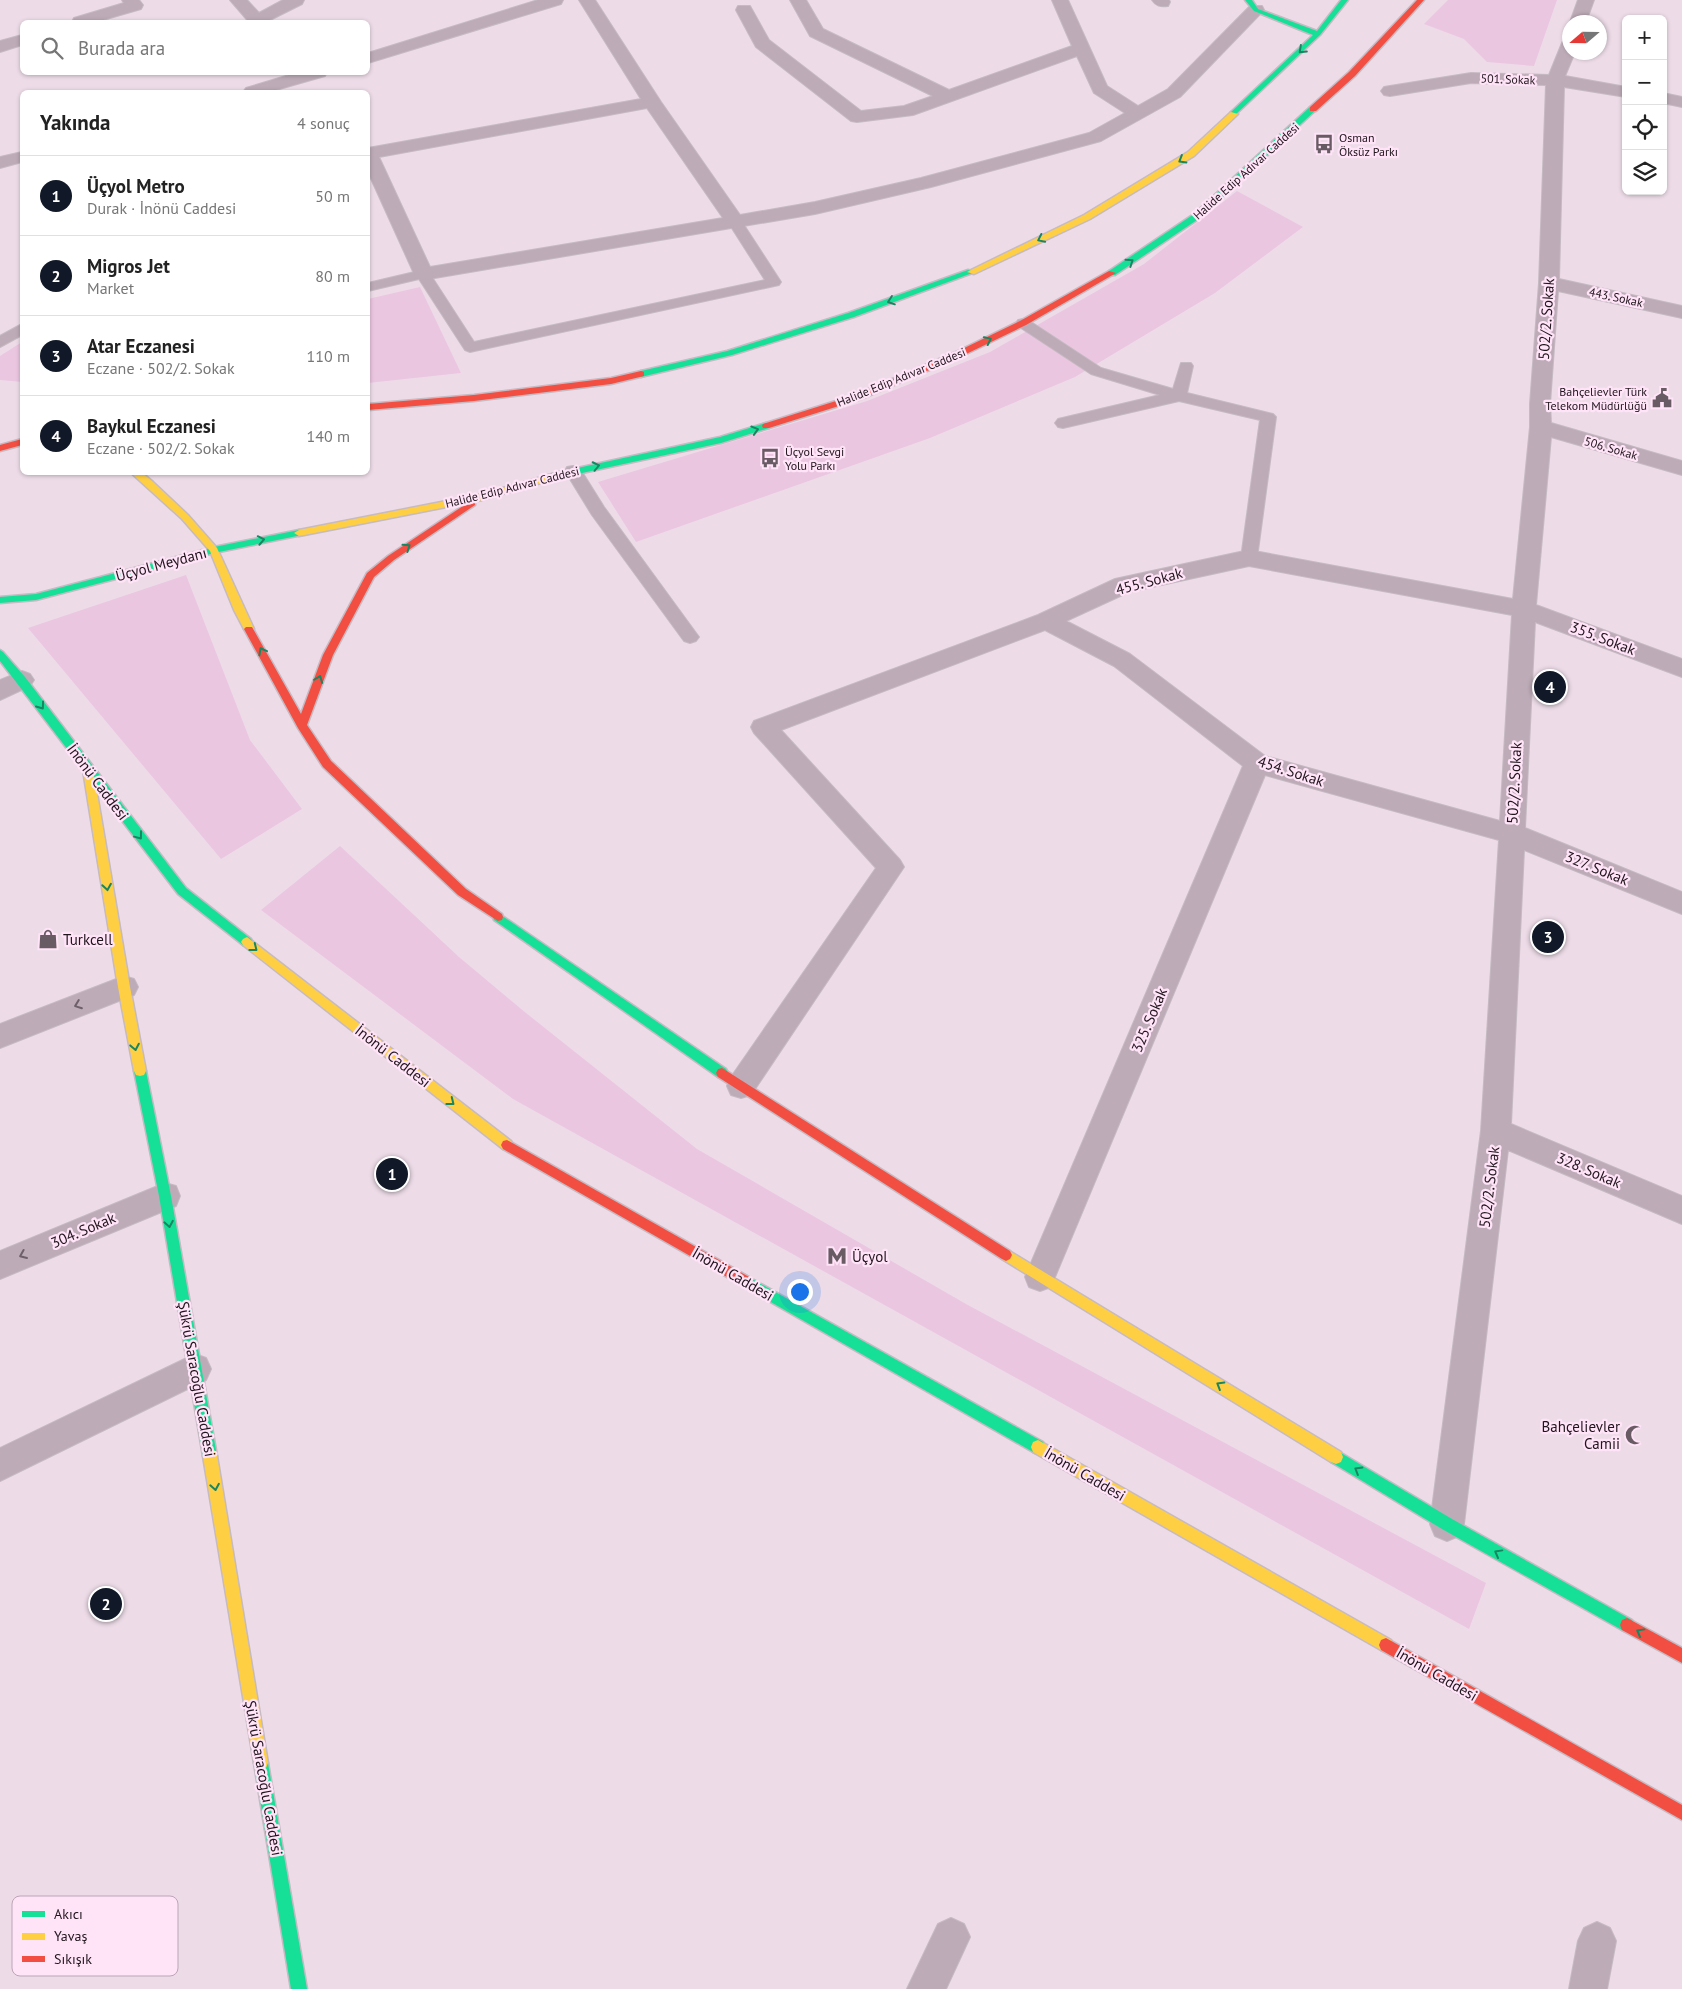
<!DOCTYPE html>
<html lang="tr">
<head>
<meta charset="utf-8">
<style>
  :root { --surface:#fff; --page:#f2f2f2; --text:#222; --muted:#767676; --line:#e0e0e0; --accent:#111827 }
  body { margin:0; font-family:"PT Sans",sans-serif; background:var(--page); color:var(--text) }
  .controls { position:absolute; right:15px; top:15px; display:grid; overflow:hidden; border-radius:8px; box-shadow:0 1px 4px #0004 }
  .controls button { width:45px; height:45px; display:grid; place-items:center; padding:0; border:0; border-bottom:1px solid var(--line); background:var(--surface); color:var(--text); font:25px sans-serif }
  .compass { position:absolute; left:1562px; top:15px; width:45px; height:45px; border-radius:50%; background:var(--surface); box-shadow:0 1px 4px #0004; rotate:250deg }
  .you { position:absolute; left:799px; top:1291px; width:18px; height:18px; margin:-12px; border:4px solid #fff; border-radius:50%; background:#1a73e8; box-shadow:0 0 0 8px #1a73e833 }
  .badge { display:grid; place-items:center; width:32px; height:32px; border-radius:50%; background:var(--accent); color:#fff; font-size:16px; font-weight:700 }
  .pin { position:absolute; translate:-50% -50%; border:2px solid #fff; box-shadow:0 1px 5px #0006 }
  .list { margin:0; padding:0; list-style:none }
  h2 { display:flex; justify-content:space-between; align-items:center; height:65px; margin:0; padding:0 20px; font-size:21px }
  h2 small { font-size:16px; font-weight:400; color:var(--muted) }
  .list li { display:grid; grid-template-columns:32px 1fr auto; gap:15px; align-items:center; box-sizing:border-box; height:80px; padding:0 20px; border-top:1px solid var(--line) }
  .list b { display:block; font-size:19px; white-space:nowrap }
  .list p { margin:0; font-size:16px; white-space:nowrap; color:var(--muted) }
  .list em { font-size:16px; font-style:normal; color:var(--muted) }
  .icon { flex:none; width:28px; height:28px; fill:none; stroke:currentColor; stroke-width:2; stroke-linecap:round; stroke-linejoin:round }
  .map { position:relative; flex:none; width:1682px; height:1989px; overflow:hidden }
  .search { position:absolute; background:var(--surface); box-shadow:0 1px 4px #0004; left:20px; top:20px; width:350px; height:55px; display:flex; align-items:center; gap:12px; box-sizing:border-box; padding:0 18px; border-radius:8px; color:var(--muted); font-size:19px }
  .panel { position:absolute; background:var(--surface); box-shadow:0 1px 4px #0004; left:20px; top:90px; width:350px; height:385px; border-radius:8px }
  .map>svg:first-child { display:block }
  .green { fill:#ebc6e1 }
  .lines { fill:none; stroke-linecap:round; stroke-linejoin:round }
  .lane-casing { stroke:#c6bac3; stroke-width:2 }
  .street-casing { stroke:#c6bac3; stroke-width:2 }
  .fast-casing { stroke:#c6bac3; stroke-width:3 }
  .slow-casing { stroke:#c6bac3; stroke-width:3 }
  .jam-casing { stroke:#c6bac3; stroke-width:3 }
  .lane { fill:#bdabb8; fill-rule:evenodd }
  .street { fill:#bdabb8; fill-rule:evenodd }
  .fast { fill:#16e098; fill-rule:evenodd }
  .slow { fill:#ffcf43; fill-rule:evenodd }
  .jam { fill:#f24e42; fill-rule:evenodd }
  .oneway { stroke:#1a8561 }
  .oneway2 { stroke:#6e606a }
  .labels { text-anchor:middle; dominant-baseline:central; stroke-width:4.5; stroke-linejoin:round; paint-order:stroke }
  .far-street-label { font-size:12px; fill:#20151d; stroke:#ffe3f7 }
  .far-poi-label { font-size:12px; fill:#20151d; stroke:#ffe3f7; text-anchor:start }
  .street-label { font-size:15px; fill:#20151d; stroke:#ffe3f7 }
  .poi-label { font-size:15px; fill:#20151d; stroke:#ffe3f7; text-anchor:start }
  .key { fill:#ffe3f7; stroke:#bca5b6; stroke-width:1 }
  .key-label { font-size:14px; fill:#20151d }
</style>
</head>
<body>
<div class="map">
<svg width="1682" height="1989" viewBox="0 0 1682 1989">
  <rect width="100%" height="100%" fill="#eddce8"/>
  <g class="green">
    <polygon points="1448,0 1557,0 1534,66 1487,62 1464,39 1424,24"/>
    <polygon points="1237,191 1303,227 1215,293 1075,377 930,438 636,542 598,482 867,401 990,352 1144,264"/>
    <polygon points="420,287 461,373 368,383 368,299"/>
    <polygon points="22,342 22,382 0,380 0,356"/>
    <polygon points="186,575 250,740 302,809 221,859 28,628"/>
    <polygon points="340,846 459,957 526,1013 697,1149 966,1304 1486,1583 1469,1629 513,1099 261,910"/>
  </g>
  <g class="lines">
    <defs>
      <g id="lane">
        <polygon points="735,218 742,222 781,282 779,285 470,352 465,350 419,279 368,291 368,283 423,270 428,271 474,342 765,280 728,222"/>
        <polygon points="1023,319 1028,320 1101,368 1173,389 1181,363 1191,363 1193,366 1187,393 1273,414 1276,417 1257,558 1255,562 1249,564 1243,562 1241,558 1260,420 1179,401 1063,428 1058,427 1055,423 1058,419 1160,395 1091,374 1018,326 1016,323 1018,320"/>
        <polygon points="22,324 22,335 0,347 0,336"/>
        <polygon points="573,466 579,467 604,507 696,633 699,637 696,641 690,643 684,641 592,515 565,471 567,467"/>
      </g>
      <g id="street">
        <polygon points="122,0 139,0 143,5 141,9 96,22 72,22 74,18 124,3"/>
        <polygon points="230,0 247,0 259,13 283,0 304,0 302,4 266,22 249,22"/>
        <polygon points="538,0 563,0 561,4 368,63 368,53"/>
        <path d="M579,0H595L661,102L740,215L815,202L921,178L1089,133L1125,113L1094,93L1077,56L913,115L857,122L851,121L756,47L736,10L738,6H750L769,40L861,111L904,106L933,96L810,36L790,0H806L823,29L949,90L1072,46L1052,0H1068L1107,86L1138,106L1168,89L1250,6H1262L1264,10L1180,97L1101,141L931,187L815,214L423,280L416,278L368,172V148L641,99ZM647,108L723,218L430,267L379,157Z"/>
        <path d="M1152,0H1169L1170,2L1168,6C1160,7 1156,6 1152,0Z"/>
        <polygon points="1578,0 1594,0 1586,22 1570,22"/>
        <polygon points="22,35 22,45 0,52 0,41"/>
        <path d="M1570,38V52H1575L1565,76L1626,87V97L1564,87L1559,279L1682,306V318L1558,291L1550,404L1551,423L1682,461V475L1551,437L1536,605L1682,659V677L1535,622L1525,828L1682,892V914L1524,850L1511,1124L1682,1196V1224L1508,1150L1464,1524L1459,1536L1447,1541L1435,1536L1430,1524L1481,1131L1499,840L1265,775L1055,1277L1051,1287L1040,1291L1029,1287L1025,1277L1243,766L1114,666L1045,630L781,730L900,860L904,867L751,1095L741,1098L731,1095L727,1086L731,1077L876,868L754,733L751,727L754,721L1038,615L1115,579L1249,550L1513,599L1530,427V404L1539,283L1546,85L1471,83L1390,96L1384,95L1381,91L1384,87L1390,86L1471,73L1549,75L1562,43L1564,39ZM1249,566L1512,615L1500,821L1265,756L1130,654L1066,621L1129,592Z"/>
        <polygon points="299,72 327,72 325,76 269,92 243,92 246,88"/>
        <polygon points="1663,93 1682,97 1682,107 1663,103"/>
        <polygon points="22,152 22,162 0,168 0,157"/>
        <polygon points="22,671 30,674 34,680 30,686 0,700 0,680"/>
        <polygon points="124,976 134,979 138,987 134,995 0,1048 0,1024"/>
        <polygon points="165,1183 176,1186 180,1196 176,1206 0,1279 0,1251"/>
        <polygon points="195,1354 206,1358 211,1369 206,1380 0,1481 0,1448"/>
        <polygon points="951,1918 964,1924 970,1937 946,1989 907,1989 938,1924"/>
        <polygon points="1597,1922 1610,1928 1616,1941 1607,1989 1569,1989 1578,1941 1584,1928"/>
      </g>
      <g id="fast">
        <polygon points="1245,0 1252,0 1258,9 1317,31 1341,0 1348,0 1320,35 1234,116 1231,116 1231,112 1313,35 1254,11"/>
        <polygon points="1310,107 1317,109 1200,218 1115,275 1109,275 1109,271 1194,214"/>
        <polygon points="968,270 975,272 854,317 732,355 641,377 637,374 641,371 727,351 848,313"/>
        <polygon points="766,423 770,426 769,428 721,443 559,478 555,475 559,472 720,437"/>
        <polygon points="299,530 302,531 302,535 214,553 36,600 0,603 0,597 36,594 214,547"/>
        <polygon points="0,650 3,652 25,677 186,888 251,939 253,942 251,945 243,945 178,894 0,661"/>
        <polygon points="498,913 726,1069 728,1073 726,1077 722,1078 718,1077 494,920 493,917 494,914"/>
        <polygon points="140,1066 144,1067 146,1071 171,1196 217,1456 215,1461 210,1463 205,1461 203,1456 159,1196 134,1071 136,1067"/>
        <polygon points="745,1275 1043,1442 1045,1447 1043,1452 1038,1454 1033,1452 741,1285 739,1281 741,1277"/>
        <polygon points="1336,1450 1452,1519 1632,1620 1634,1625 1632,1630 1627,1632 1622,1630 1442,1529 1331,1462 1329,1457 1331,1452"/>
        <polygon points="261,1756 266,1758 268,1763 307,1989 291,1989 254,1763 256,1758"/>
      </g>
      <g id="slow">
        <polygon points="1231,112 1238,114 1194,156 1090,219 974,274 967,272 1084,215 1188,152"/>
        <polygon points="130,472 141,472 153,482 188,515 217,548 254,629 252,631 246,631 244,629 234,610 210,551 182,519"/>
        <polygon points="559,472 563,475 562,477 482,500 299,536 294,533 299,530 482,494"/>
        <polygon points="88,766 93,770 130,987 146,1071 144,1075 140,1076 136,1075 134,1071 118,987 83,770"/>
        <polygon points="247,937 511,1141 513,1145 511,1149 507,1150 503,1149 243,945 241,942 243,939"/>
        <polygon points="1006,1249 1341,1452 1343,1457 1341,1462 1336,1464 1331,1462 1002,1259 1000,1255 1002,1251"/>
        <polygon points="1038,1440 1391,1640 1393,1645 1391,1650 1386,1652 1381,1650 1033,1452 1031,1447 1033,1442"/>
        <polygon points="210,1449 215,1451 217,1456 268,1763 266,1768 261,1770 256,1768 254,1763 203,1456 205,1451"/>
      </g>
      <g id="jam">
        <polygon points="1417,0 1424,0 1355,76 1316,111 1310,111 1310,107 1349,72"/>
        <polygon points="1109,271 1116,273 1026,325 962,356 861,399 769,428 763,428 762,426 763,424 855,395 956,352 1020,321"/>
        <polygon points="641,371 644,372 644,376 611,384 474,401 368,410 368,404 474,395 611,378"/>
        <polygon points="22,439 22,445 0,451 0,445"/>
        <polygon points="472,500 475,501 475,505 394,560 374,577 333,655 307,725 331,761 466,889 502,914 503,917 502,920 498,921 458,895 323,767 298,728 244,629 246,627 252,627 301,714 323,655 367,573 388,556"/>
        <polygon points="722,1068 1010,1251 1012,1255 1010,1259 1006,1261 1002,1259 718,1077 716,1073 718,1069"/>
        <polygon points="507,1140 749,1277 751,1281 749,1285 745,1287 741,1285 503,1149 501,1145 503,1141"/>
        <polygon points="1627,1618 1682,1648 1682,1663 1622,1630 1620,1625 1622,1620"/>
        <polygon points="1386,1638 1682,1805 1682,1820 1381,1650 1379,1645 1381,1640"/>
      </g>
    </defs>
    <use href="#lane" class="lane-casing"/>
    <use href="#street" class="street-casing"/>
    <use href="#fast" class="fast-casing"/>
    <use href="#slow" class="slow-casing"/>
    <use href="#jam" class="jam-casing"/>
    <use href="#lane" class="lane"/>
    <use href="#street" class="street"/>
    <use href="#fast" class="fast"/>
    <use href="#slow" class="slow"/>
    <use href="#jam" class="jam"/>
  </g>
  <defs><path id="oneway-chevron" d="M-2-3.5L2.5 0L-2 3.5" fill="none" stroke-width="1.6" stroke-linecap="round" stroke-linejoin="round" transform="scale(1.25)"/></defs>
  <g class="oneway">
    <use href="#oneway-chevron" transform="translate(1302 50) rotate(137)"/>
    <use href="#oneway-chevron" transform="translate(1182 160) rotate(149)"/>
    <use href="#oneway-chevron" transform="translate(1041 239) rotate(154)"/>
    <use href="#oneway-chevron" transform="translate(1130 262) rotate(-34)"/>
    <use href="#oneway-chevron" transform="translate(891 301) rotate(161)"/>
    <use href="#oneway-chevron" transform="translate(988 340) rotate(-26)"/>
    <use href="#oneway-chevron" transform="translate(755 430) rotate(-17)"/>
    <use href="#oneway-chevron" transform="translate(596 466) rotate(-12)"/>
    <use href="#oneway-chevron" transform="translate(261 540) rotate(-11)"/>
    <use href="#oneway-chevron" transform="translate(407 547) rotate(-34)"/>
    <use href="#oneway-chevron" transform="translate(262 651) rotate(-119)"/>
    <use href="#oneway-chevron" transform="translate(319 679) rotate(-69)"/>
    <use href="#oneway-chevron" transform="translate(41 706) rotate(54)"/>
    <use href="#oneway-chevron" transform="translate(139 836) rotate(53)"/>
    <use href="#oneway-chevron" transform="translate(107 887) rotate(81)"/>
    <use href="#oneway-chevron" transform="translate(254 948) rotate(38)"/>
    <use href="#oneway-chevron" transform="translate(135 1047) rotate(79)"/>
    <use href="#oneway-chevron" transform="translate(451 1102) rotate(38)"/>
    <use href="#oneway-chevron" transform="translate(169 1224) rotate(80)"/>
    <use href="#oneway-chevron" transform="translate(1220 1385) rotate(-149)"/>
    <use href="#oneway-chevron" transform="translate(1358 1470) rotate(-149)"/>
    <use href="#oneway-chevron" transform="translate(215 1487) rotate(80)"/>
    <use href="#oneway-chevron" transform="translate(1498 1553) rotate(-151)"/>
    <use href="#oneway-chevron" transform="translate(1640 1632) rotate(-151)"/>
  </g>
  <g class="oneway2">
    <use href="#oneway-chevron" transform="translate(78 1005) rotate(159)"/>
    <use href="#oneway-chevron" transform="translate(23 1255) rotate(157)"/>
  </g>
  <defs>
    <symbol id="bus-bare" viewBox="-9 -9 18 18"><path d="M-5-6H5V4H4V6H2V4H-2V6H-4V4H-5ZM-3.5-4V0h7V-4ZM-3.5 1.2v1.5H-2V1.2ZM2 1.2v1.5H3.5V1.2Z" fill="#685b64" stroke="#ffe3f7" stroke-width="2.5" paint-order="stroke"/></symbol>
    <symbol id="civic-bare" viewBox="-9 -9 18 18"><path d="M-.6-6.5H3V-4.5H.6V-3L4-1V1h2V6H-6V1h2V-1L-.6-3ZM-1.2 2.5V6h2.4V2.5Z" fill="#685b64" stroke="#ffe3f7" stroke-width="2.5" paint-order="stroke"/></symbol>
    <symbol id="shop-bare" viewBox="-9 -9 18 18"><path d="M-5-2.5h2.3a2.7 3.5 0 0 1 5.4 0H5L5.5 6h-11ZM-1.5-2.5h3a1.5 2.3 0 0 0-3 0Z" fill="#685b64" stroke="#ffe3f7" stroke-width="2.5" paint-order="stroke"/></symbol>
    <symbol id="metro-bare" viewBox="-9 -9 18 18"><path d="M-5.5 5V-5H-3L0 0L3-5H5.5V5H3V-.5L0 4L-3-.5V5Z" fill="#685b64" stroke="#ffe3f7" stroke-width="2.5" paint-order="stroke"/></symbol>
    <symbol id="mosque-bare" viewBox="-9 -9 18 18"><path d="M3.5-4.9A6 6 0 1 0 3.5 4.9A5 5 0 1 1 3.5-4.9Z" fill="#685b64" stroke="#ffe3f7" stroke-width="2.5" paint-order="stroke"/></symbol>
  </defs>
  <g fill-rule="evenodd">
    <use href="#bus-bare" x="1310" y="130" width="28" height="28"/>
    <use href="#civic-bare" x="1648" y="384" width="28" height="28"/>
    <use href="#bus-bare" x="756" y="444" width="28" height="28"/>
    <use href="#shop-bare" x="34" y="925" width="28" height="28"/>
    <use href="#metro-bare" x="823" y="1242" width="28" height="28"/>
    <use href="#mosque-bare" x="1621" y="1421" width="28" height="28"/>
  </g>
  <g class="labels">
    <g class="far-street-label">
      <text transform="translate(1508 79) rotate(2)">501. Sokak</text>
      <text transform="translate(1246 171) rotate(-42)">Halide Edip Adıvar Caddesi</text>
      <text transform="translate(1616 297) rotate(12)">443. Sokak</text>
      <text transform="translate(901 377) rotate(-22)">Halide Edip Adıvar Caddesi</text>
      <text transform="translate(1611 448) rotate(16)">506. Sokak</text>
      <text transform="translate(512 487) rotate(-14)">Halide Edip Adıvar Caddesi</text>
    </g>
    <g class="far-poi-label">
      <text x="1339" y="137">Osman<tspan x="1339" dy="14">Öksüz Parkı</tspan></text>
      <text x="1647" y="391" text-anchor="end">Bahçelievler Türk<tspan x="1647" dy="14">Telekom Müdürlüğü</tspan></text>
      <text x="785" y="451">Üçyol Sevgi<tspan x="785" dy="14">Yolu Parkı</tspan></text>
    </g>
    <g class="street-label">
      <text transform="translate(1546 319) rotate(-86)">502/2. Sokak</text>
      <text transform="translate(161 564) rotate(-15)">Üçyol Meydanı</text>
      <text transform="translate(1149 581) rotate(-15)">455. Sokak</text>
      <text transform="translate(1603 638) rotate(21)">355. Sokak</text>
      <text transform="translate(1291 771) rotate(18)">454. Sokak</text>
      <text transform="translate(98 782) rotate(53)">İnönü Caddesi</text>
      <text transform="translate(1514 783) rotate(-87)">502/2. Sokak</text>
      <text transform="translate(1597 868) rotate(22)">327. Sokak</text>
      <text transform="translate(1149 1020) rotate(-67)">325. Sokak</text>
      <text transform="translate(393 1056) rotate(38)">İnönü Caddesi</text>
      <text transform="translate(1589 1170) rotate(23)">328. Sokak</text>
      <text transform="translate(1489 1187) rotate(-83)">502/2. Sokak</text>
      <text transform="translate(83 1230) rotate(-23)">304. Sokak</text>
      <text transform="translate(733 1274) rotate(30)">İnönü Caddesi</text>
      <text transform="translate(197 1379) rotate(80)">Şükrü Saracoğlu Caddesi</text>
      <text transform="translate(1085 1474) rotate(30)">İnönü Caddesi</text>
      <text transform="translate(1437 1674) rotate(30)">İnönü Caddesi</text>
      <text transform="translate(264 1778) rotate(80)">Şükrü Saracoğlu Caddesi</text>
    </g>
    <g class="poi-label">
      <text x="63" y="939">Turkcell</text>
      <text x="852" y="1256">Üçyol</text>
      <text x="1620" y="1426" text-anchor="end">Bahçelievler<tspan x="1620" dy="17">Camii</tspan></text>
    </g>
  </g>
  <rect x="12" y="1896" width="166" height="80" rx="8" class="key"/>
  <rect x="22" y="1911" width="23" height="6" fill="#16e098"/>
  <rect x="22" y="1933" width="23" height="7" fill="#ffcf43"/>
  <rect x="22" y="1956" width="23" height="6" fill="#f24e42"/>
  <g class="key-label">
    <text x="54" y="1919">Akıcı</text>
    <text x="54" y="1941">Yavaş</text>
    <text x="54" y="1964">Sıkışık</text>
  </g>
</svg>
<div class="controls">
<button>+</button>
<button>−</button>
<button><svg class="icon" aria-label="locate" viewBox="0 0 24 24"><circle cx="12" cy="12" r="6"/><path d="M12 2v4M12 18v4M2 12h4M18 12h4"/></svg></button>
<button><svg class="icon" aria-label="layers" viewBox="0 0 24 24"><path d="M12 4l9 5-9 5-9-5zM3 14l9 5 9-5"/></svg></button>
</div>
<svg class="compass" viewBox="-18 -18 36 36"><path d="M0-13l5 13h-10z" fill="#e53935"/><path d="M0 13l5-13h-10z" fill="#767676"/></svg>
<div class="you"></div>
<div class="pin badge" style="left:392px;top:1174px">1</div>
<div class="pin badge" style="left:106px;top:1604px">2</div>
<div class="pin badge" style="left:1548px;top:937px">3</div>
<div class="pin badge" style="left:1550px;top:687px">4</div>
<div class="search"><svg class="icon" aria-label="search" viewBox="0 0 24 24"><circle cx="10" cy="10" r="6"/><path d="M15 15l6 6"/></svg>Burada ara</div>
<section class="panel">
<h2>Yakında<small>4 sonuç</small></h2>
<ul class="list">
<li><span class="badge">1</span><div><b>Üçyol Metro</b><p>Durak · İnönü Caddesi</p></div><em>50 m</em></li>
<li><span class="badge">2</span><div><b>Migros Jet</b><p>Market</p></div><em>80 m</em></li>
<li><span class="badge">3</span><div><b>Atar Eczanesi</b><p>Eczane · 502/2. Sokak</p></div><em>110 m</em></li>
<li><span class="badge">4</span><div><b>Baykul Eczanesi</b><p>Eczane · 502/2. Sokak</p></div><em>140 m</em></li>
</ul>
</section>
</div>
</body>
</html>
